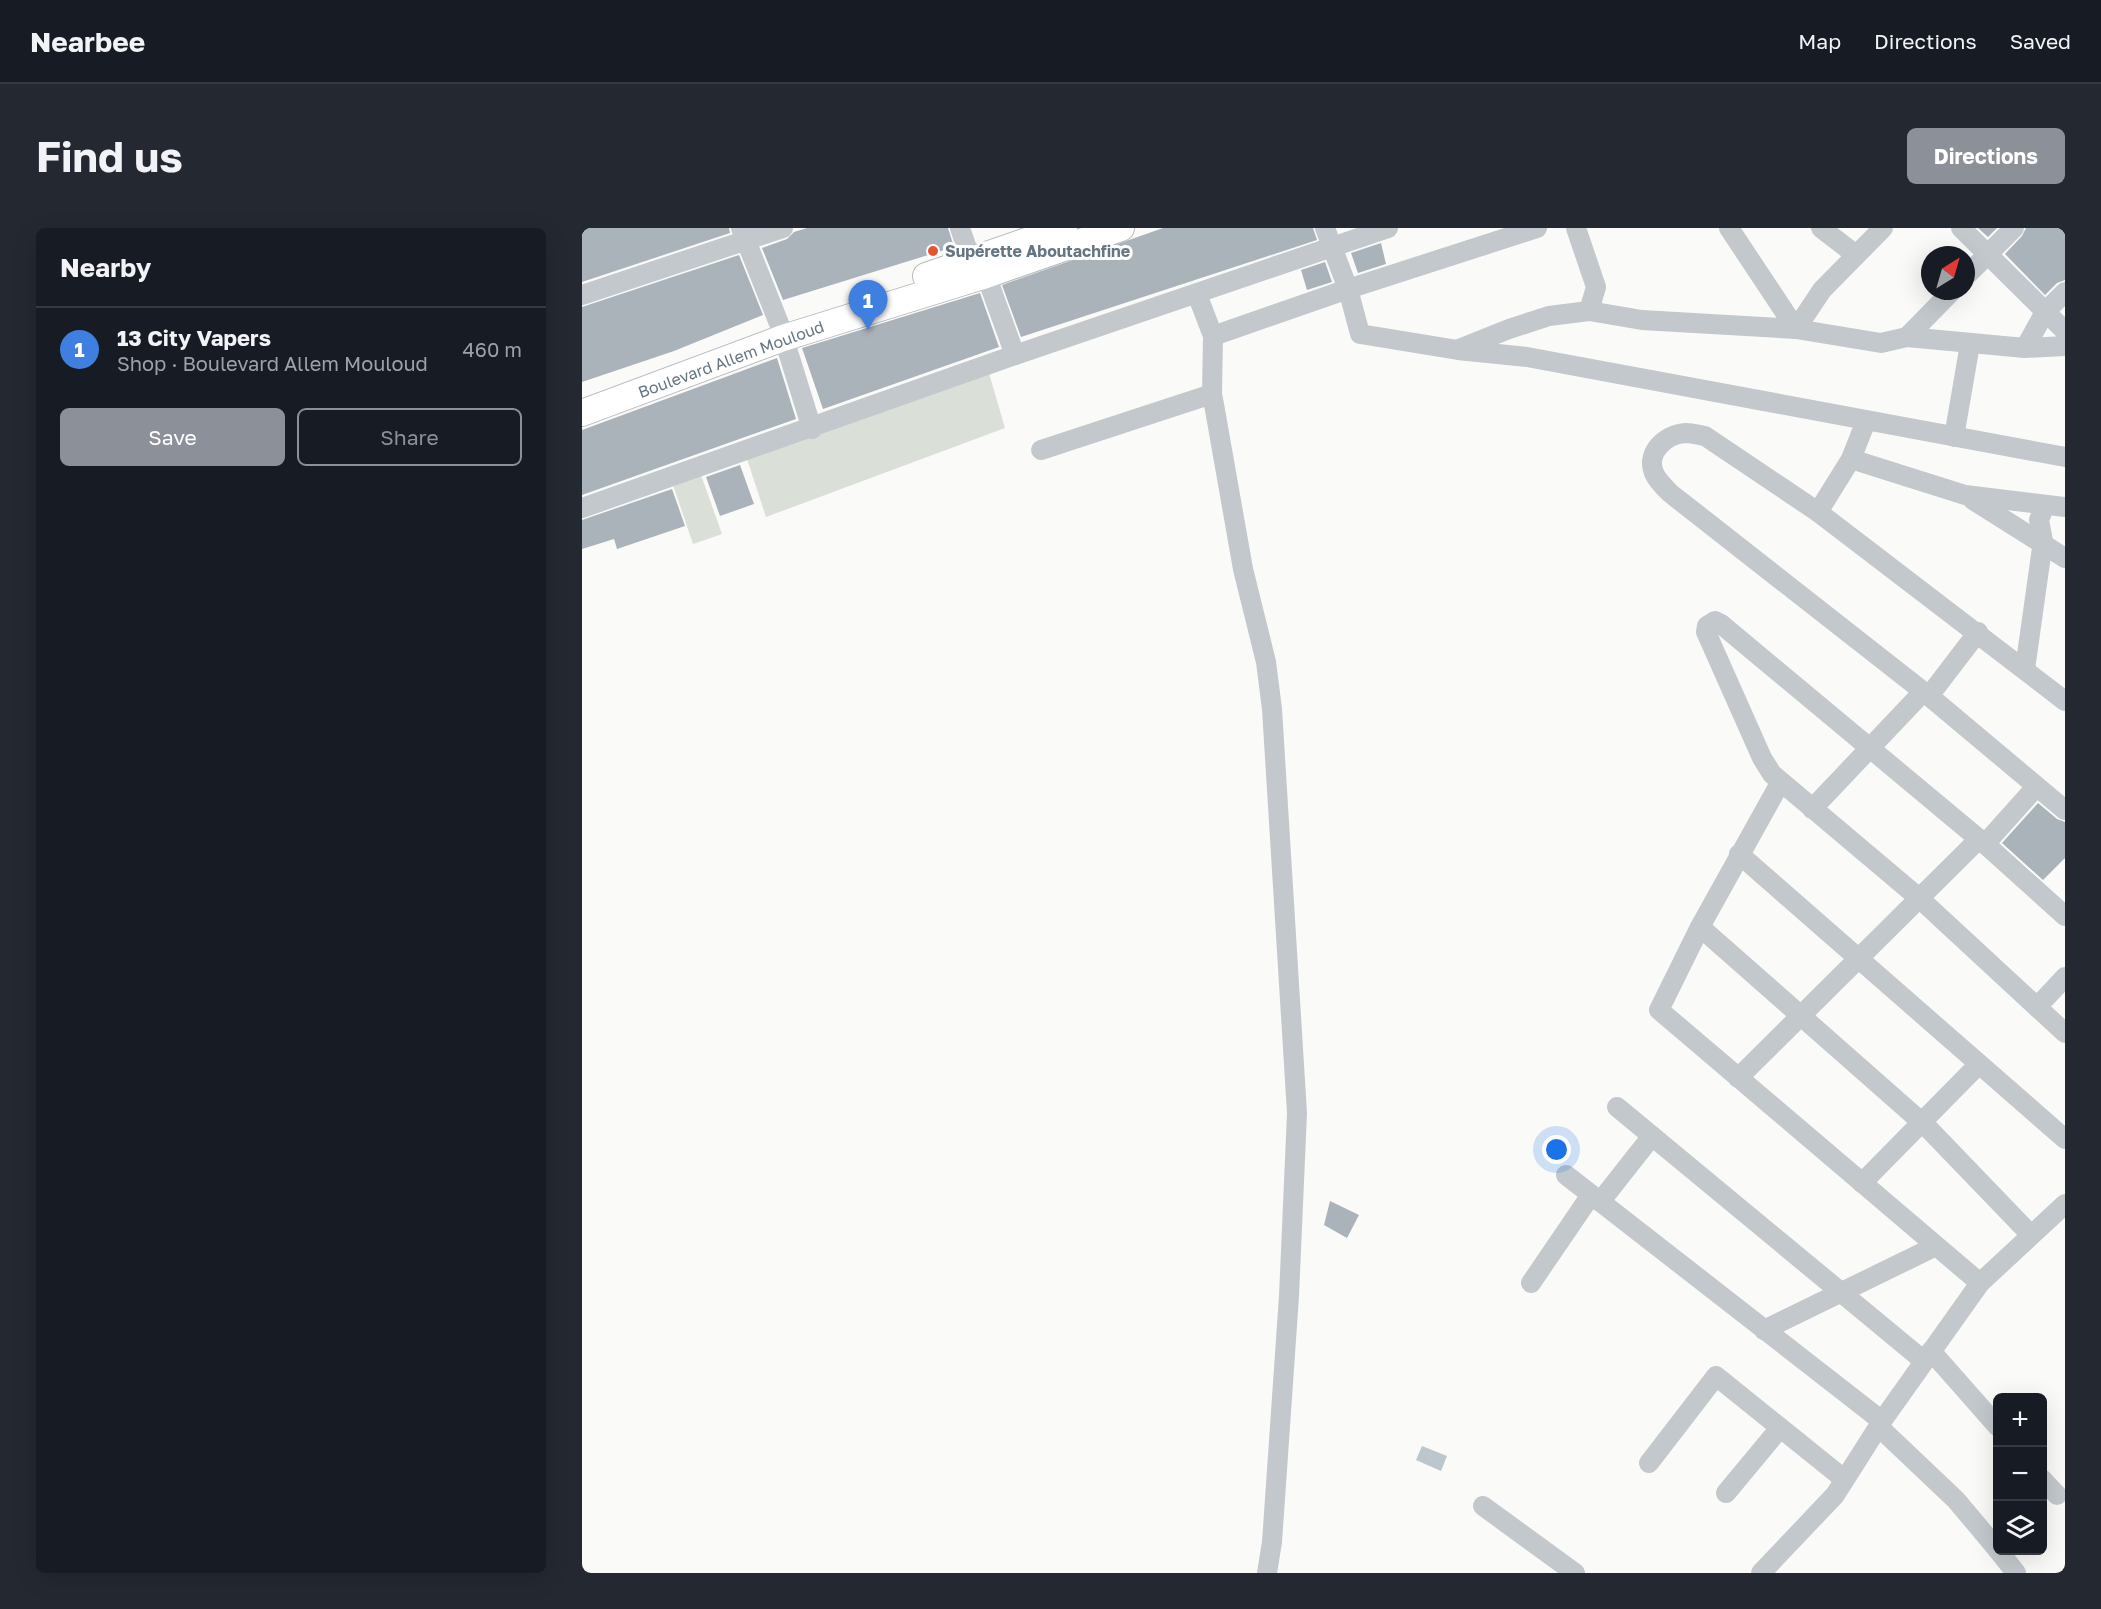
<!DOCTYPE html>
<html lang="en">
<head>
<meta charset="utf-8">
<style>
  :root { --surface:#171b24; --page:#242831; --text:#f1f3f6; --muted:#9ea1a6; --line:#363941; --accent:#8c9099 }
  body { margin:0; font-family:"Golos Text",sans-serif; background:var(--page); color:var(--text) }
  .controls { position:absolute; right:18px; bottom:18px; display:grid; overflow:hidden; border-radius:9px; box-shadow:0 6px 24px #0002 }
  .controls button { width:54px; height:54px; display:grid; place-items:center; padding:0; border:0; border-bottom:2px solid var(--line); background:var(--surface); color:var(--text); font:30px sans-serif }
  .compass { position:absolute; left:1339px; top:18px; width:54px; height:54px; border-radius:50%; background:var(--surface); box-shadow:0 6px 24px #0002; rotate:37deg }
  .you { position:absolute; left:975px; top:922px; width:21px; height:21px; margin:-15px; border:4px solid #fff; border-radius:50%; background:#1a73e8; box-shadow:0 0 0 9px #1a73e833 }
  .badge { display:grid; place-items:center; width:39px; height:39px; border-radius:50%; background:var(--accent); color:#fff; font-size:20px; font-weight:700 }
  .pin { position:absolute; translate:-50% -50px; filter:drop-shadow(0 2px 3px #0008) }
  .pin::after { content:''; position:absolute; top:32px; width:21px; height:18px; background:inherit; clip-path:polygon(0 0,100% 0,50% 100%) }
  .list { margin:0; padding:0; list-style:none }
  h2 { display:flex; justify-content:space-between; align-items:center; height:78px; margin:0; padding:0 24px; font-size:26px }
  h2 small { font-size:20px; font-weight:400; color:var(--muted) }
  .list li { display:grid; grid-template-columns:39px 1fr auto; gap:18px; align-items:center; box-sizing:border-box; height:84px; padding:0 24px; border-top:2px solid var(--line) }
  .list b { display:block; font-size:22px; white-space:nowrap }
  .list p { margin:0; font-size:20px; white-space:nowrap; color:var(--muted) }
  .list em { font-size:20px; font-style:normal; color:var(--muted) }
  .actions { display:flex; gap:12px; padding:18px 24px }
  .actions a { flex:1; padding:14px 0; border:2px solid var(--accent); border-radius:9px; text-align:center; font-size:21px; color:var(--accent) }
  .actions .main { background:var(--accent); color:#fff }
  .icon { flex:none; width:33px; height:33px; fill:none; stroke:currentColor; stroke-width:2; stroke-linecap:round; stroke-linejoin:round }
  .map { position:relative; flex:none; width:1483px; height:1345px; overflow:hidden; border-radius:9px }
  header { display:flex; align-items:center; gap:36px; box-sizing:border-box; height:84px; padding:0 30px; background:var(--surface); border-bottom:2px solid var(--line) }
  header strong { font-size:28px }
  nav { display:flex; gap:33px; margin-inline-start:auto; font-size:21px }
  .intro { display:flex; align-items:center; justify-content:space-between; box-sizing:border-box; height:144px; padding:0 36px }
  h1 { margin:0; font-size:42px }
  .button { padding:15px 27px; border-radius:9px; background:var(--accent); color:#fff; font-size:21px; font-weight:700 }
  main { display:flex; gap:36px; padding:0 36px }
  aside { flex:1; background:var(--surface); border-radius:9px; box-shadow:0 6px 24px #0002 }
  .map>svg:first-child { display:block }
  .green { fill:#dadfd7 }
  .water { fill:#bbc7cb }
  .building { fill:#aab3b9 }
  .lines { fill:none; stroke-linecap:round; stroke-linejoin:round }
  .major-casing { stroke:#b5babe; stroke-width:28 }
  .minor { stroke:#c3c8cc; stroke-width:20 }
  .major { stroke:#fff; stroke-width:26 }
  .poi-dot { fill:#e4572e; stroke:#fff; stroke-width:2 }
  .labels { text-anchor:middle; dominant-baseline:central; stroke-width:6; stroke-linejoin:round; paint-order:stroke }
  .poi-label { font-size:16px; font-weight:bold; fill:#657683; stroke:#fff; text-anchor:start }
  .street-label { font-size:16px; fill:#657683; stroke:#fff }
</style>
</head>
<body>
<header>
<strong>Nearbee</strong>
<nav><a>Map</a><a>Directions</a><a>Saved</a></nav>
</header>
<div class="intro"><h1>Find us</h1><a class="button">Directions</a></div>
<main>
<aside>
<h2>Nearby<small></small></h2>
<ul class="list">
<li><span class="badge" style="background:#3f7fe0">1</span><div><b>13 City Vapers</b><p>Shop · Boulevard Allem Mouloud</p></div><em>460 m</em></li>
</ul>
<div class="actions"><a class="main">Save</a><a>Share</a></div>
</aside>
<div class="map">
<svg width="1483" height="1345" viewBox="0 0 1483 1345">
  <rect width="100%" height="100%" fill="#fafaf8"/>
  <g class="green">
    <polygon points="406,142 423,200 184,289 163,225"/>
    <polygon points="118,244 140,306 111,316 90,254"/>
  </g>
  <polygon class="water" points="840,1218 865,1228 859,1243 834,1232"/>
  <g class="building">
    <polygon points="0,0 147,0 148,5 0,54"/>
    <polygon points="225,0 366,0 372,19 201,72 180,20 205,11 212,4"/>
    <polygon points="581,0 731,0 735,12 439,109 420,57"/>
    <polygon points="1396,0 1415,0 1406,9"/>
    <polygon points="1444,0 1483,0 1483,52 1475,55 1463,67 1423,26 1440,8"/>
    <polygon points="799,15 804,36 776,45 769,25"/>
    <polygon points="157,27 181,87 92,123 0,154 0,79"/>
    <polygon points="743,34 750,54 725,62 719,42"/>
    <polygon points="398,65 417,119 241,181 220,120"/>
    <polygon points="195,130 214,191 0,267 0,202"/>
    <polygon points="158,237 172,276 138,288 124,249"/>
    <polygon points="90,261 103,298 35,321 32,311 0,321 0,292"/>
    <polygon points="1456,575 1475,591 1483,594 1483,630 1461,652 1420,615"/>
    <polygon points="748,973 777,987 765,1010 742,997"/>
  </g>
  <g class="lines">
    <defs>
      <g id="major">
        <polyline points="344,48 482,0"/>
        <polyline points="0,185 201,110 404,47 539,0"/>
      </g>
    </defs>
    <use href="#major" class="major-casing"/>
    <g class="minor">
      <polyline points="159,0 198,98 230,201"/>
      <polyline points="378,0 389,32 404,47 433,127"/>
      <polyline points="743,0 766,61 778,106 876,122 945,129 1483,229"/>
      <polyline points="994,0 1014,59 1007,83"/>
      <polyline points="1147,0 1214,101 1240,62 1301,0"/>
      <polyline points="1239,0 1274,27"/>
      <polyline points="1379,0 1483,103"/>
      <polyline points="1384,48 1432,0"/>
      <polyline points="615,66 631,108 630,166 633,182 661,341 684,434 690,481 715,885 707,1068 690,1314 685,1345"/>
      <polyline points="0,67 201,0"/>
      <polyline points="631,108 766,61 955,0"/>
      <polyline points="1325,109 1370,63"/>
      <polyline points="1443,120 1463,84 1483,64"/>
      <polyline points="877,121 927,101 967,88 1007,83 1060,92 1214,101 1299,115 1325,109 1443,120 1483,118"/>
      <polyline points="1372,209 1388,116"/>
      <polyline points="459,222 630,166"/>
      <polyline points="1269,231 1383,267 1483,279"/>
      <polyline points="1391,272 1483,330"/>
      <polyline points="0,280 433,127 806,0"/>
      <polyline points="1236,284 1269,231 1284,193"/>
      <polyline points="1443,441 1461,313 1457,292 1463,277"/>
      <polyline points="1347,468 1396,404"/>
      <path d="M1483,473L1236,284L1123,208C1117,207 1110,205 1104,205C1083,206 1062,226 1073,247C1076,253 1083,260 1088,265L1347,468L1483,582"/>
      <polyline points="1198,555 1118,699 1077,782 1398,1055"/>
      <polyline points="1230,581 1341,464"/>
      <polyline points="1403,616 1454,559"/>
      <polyline points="1157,626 1483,911"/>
      <polyline points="1483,688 1403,616 1139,396 1133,393 1125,398 1124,404 1180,530 1190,546 1337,670 1483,805"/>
      <polyline points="1118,699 1344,898 1449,1007"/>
      <polyline points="1455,779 1483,749"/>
      <polyline points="1156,850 1397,611"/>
      <polyline points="1035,879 1342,1133"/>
      <polyline points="984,947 1300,1193"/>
      <polyline points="1280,955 1397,836"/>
      <polyline points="1018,974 1070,908"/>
      <polyline points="949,1055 1009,967"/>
      <polyline points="1182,1102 1354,1018"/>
      <polyline points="1349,1123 1416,1199"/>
      <polyline points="1297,1199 1374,1272 1416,1322"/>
      <polyline points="1067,1235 1134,1148 1262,1251"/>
      <polyline points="1460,1251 1475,1267"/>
      <polyline points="1144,1265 1198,1200"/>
      <polyline points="901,1278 993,1345"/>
      <polyline points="1416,1322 1434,1345"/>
      <polyline points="1179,1345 1253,1267 1300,1193 1398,1055 1483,976"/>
    </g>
    <use href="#major" class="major"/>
  </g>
  <circle class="poi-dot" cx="351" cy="23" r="6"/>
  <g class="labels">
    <g class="poi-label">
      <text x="363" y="23">Supérette Aboutachfine</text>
    </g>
    <g class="street-label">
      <text transform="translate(149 131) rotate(-20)">Boulevard Allem Mouloud</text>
    </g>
  </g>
</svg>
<div class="controls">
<button>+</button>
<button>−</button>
<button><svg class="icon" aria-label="layers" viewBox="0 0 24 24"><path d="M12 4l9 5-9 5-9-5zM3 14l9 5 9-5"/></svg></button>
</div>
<svg class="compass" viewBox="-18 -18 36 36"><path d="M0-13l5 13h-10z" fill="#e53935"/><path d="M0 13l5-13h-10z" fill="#9ea1a6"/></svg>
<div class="you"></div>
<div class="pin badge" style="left:286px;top:102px;background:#3f7fe0">1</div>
</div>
</main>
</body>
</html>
